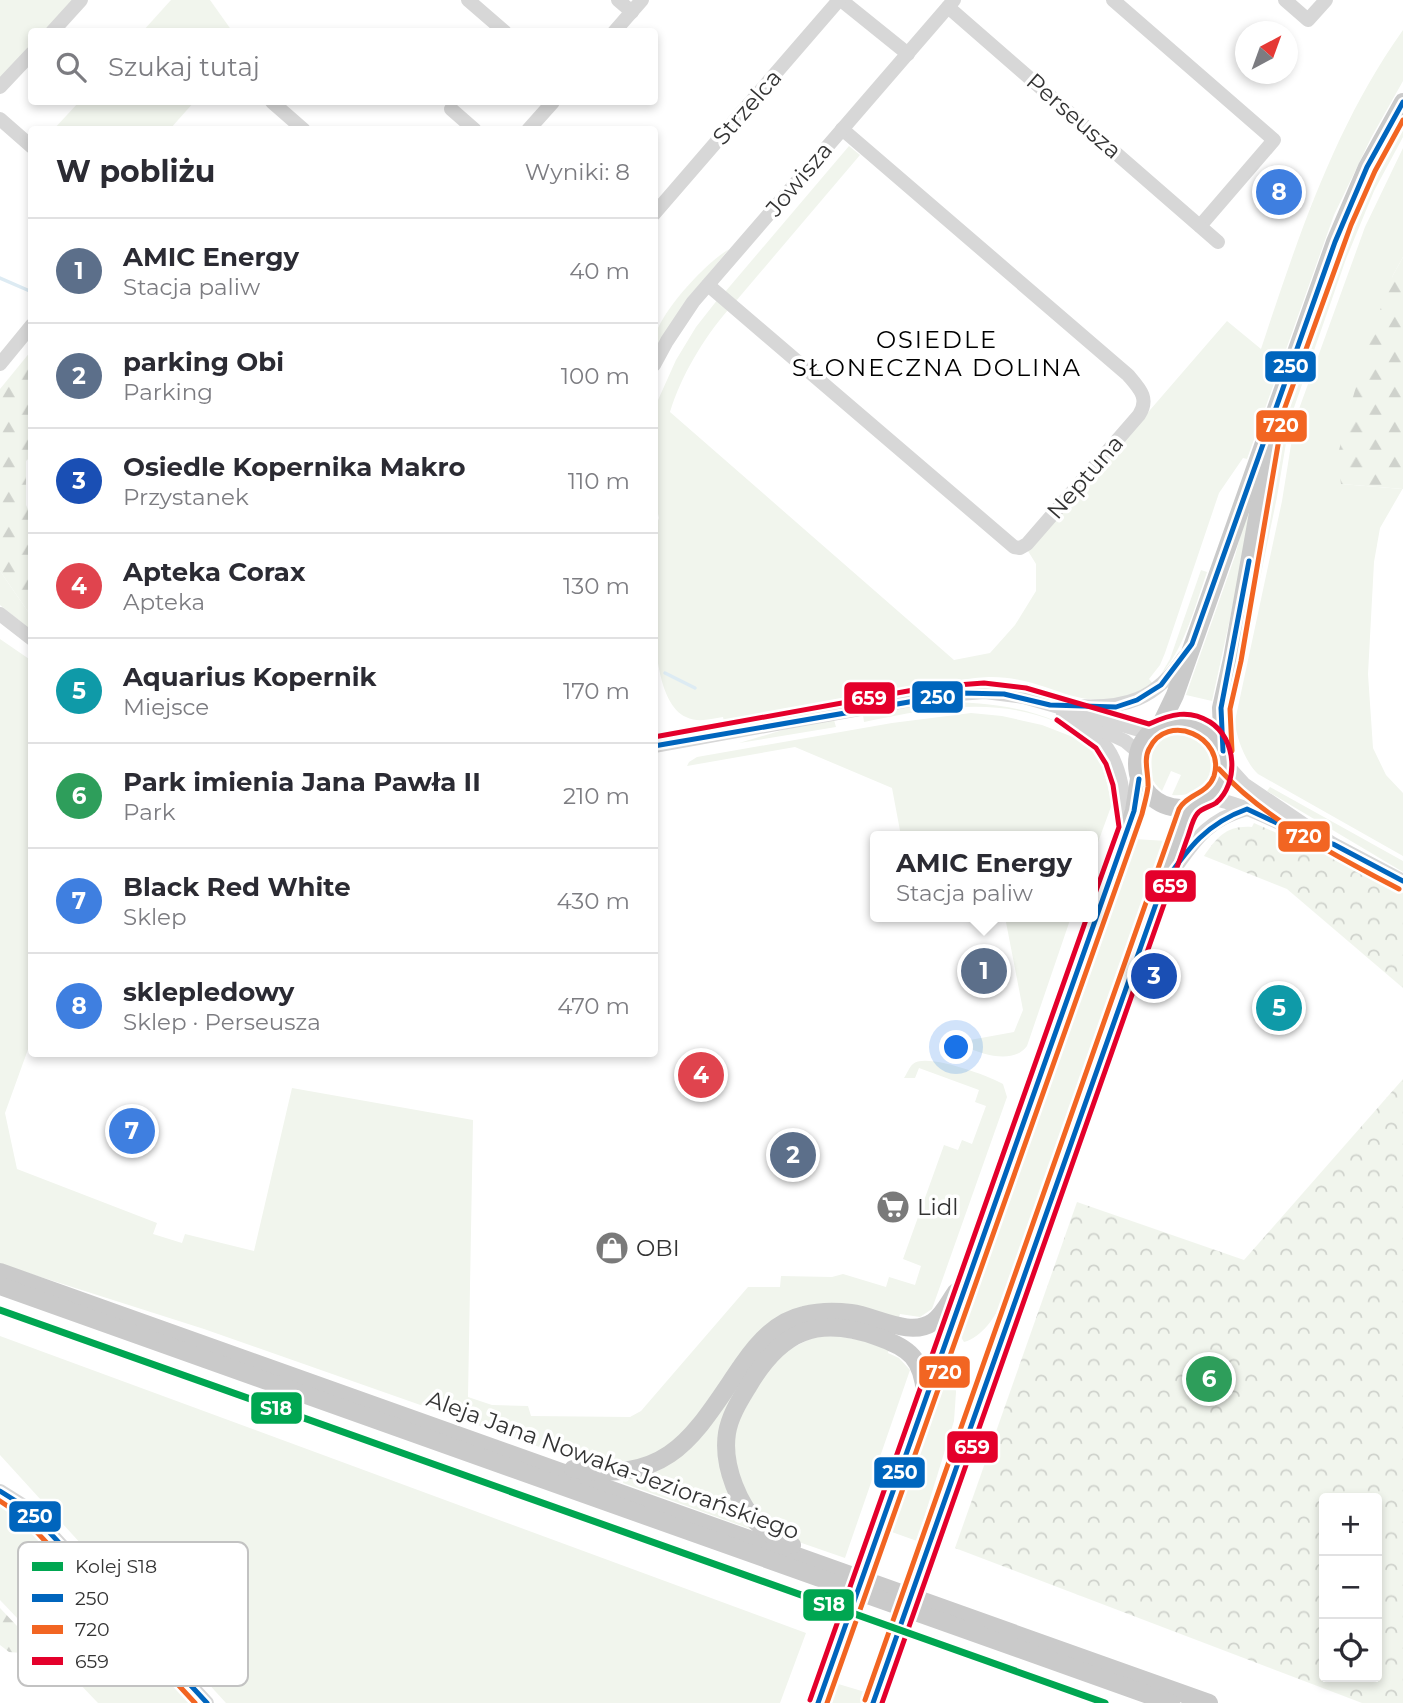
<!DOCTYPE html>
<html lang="pl">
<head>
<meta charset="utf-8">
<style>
  :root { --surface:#fff; --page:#f2f2f3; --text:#2b2b33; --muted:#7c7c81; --line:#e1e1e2; --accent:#0f766e }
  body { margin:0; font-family:Montserrat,sans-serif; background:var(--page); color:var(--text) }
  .controls { position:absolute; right:21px; bottom:21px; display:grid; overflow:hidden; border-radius:7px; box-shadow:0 4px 10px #0003 }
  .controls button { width:63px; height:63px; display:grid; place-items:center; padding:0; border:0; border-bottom:2px solid var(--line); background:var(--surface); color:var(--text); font:35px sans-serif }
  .compass { position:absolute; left:1235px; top:21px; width:63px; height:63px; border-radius:50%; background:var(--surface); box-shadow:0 4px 10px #0003; rotate:41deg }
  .you { position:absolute; left:957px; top:1048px; width:24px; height:24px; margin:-18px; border:5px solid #fff; border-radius:50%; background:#1a73e8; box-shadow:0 0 0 10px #1a73e833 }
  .badge { display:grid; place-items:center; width:46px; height:46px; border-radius:50%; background:var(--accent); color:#fff; font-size:23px; font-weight:700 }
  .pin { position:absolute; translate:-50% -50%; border:4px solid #fff; box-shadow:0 2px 7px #0006 }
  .popup { position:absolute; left:870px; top:831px; width:228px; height:91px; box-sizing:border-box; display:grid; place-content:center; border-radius:7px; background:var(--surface); filter:drop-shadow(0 2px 5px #0005); font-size:23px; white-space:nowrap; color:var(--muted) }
  .popup b { font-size:26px; color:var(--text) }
  .popup::after { content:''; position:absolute; left:50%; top:100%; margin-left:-14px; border:14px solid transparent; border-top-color:var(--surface) }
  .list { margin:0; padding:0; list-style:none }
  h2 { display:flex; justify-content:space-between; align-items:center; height:91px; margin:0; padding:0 28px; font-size:30px }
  h2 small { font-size:23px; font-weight:400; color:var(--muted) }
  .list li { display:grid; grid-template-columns:46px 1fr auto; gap:21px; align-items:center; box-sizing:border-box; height:105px; padding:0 28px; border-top:2px solid var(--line) }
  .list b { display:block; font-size:26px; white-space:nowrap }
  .list p { margin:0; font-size:23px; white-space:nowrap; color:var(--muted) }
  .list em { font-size:23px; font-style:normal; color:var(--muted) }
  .icon { flex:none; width:38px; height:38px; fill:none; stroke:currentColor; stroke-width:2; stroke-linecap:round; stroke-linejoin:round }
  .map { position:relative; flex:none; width:1403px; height:1703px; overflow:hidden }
  .search { position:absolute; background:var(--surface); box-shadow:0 4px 10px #0003; left:28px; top:28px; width:630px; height:77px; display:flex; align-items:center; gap:18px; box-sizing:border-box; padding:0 24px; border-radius:7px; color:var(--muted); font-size:26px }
  .panel { position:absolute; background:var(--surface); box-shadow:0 4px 10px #0003; left:28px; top:126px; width:630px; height:931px; border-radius:7px }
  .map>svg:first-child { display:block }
  .green { fill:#f1f5ed }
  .forest { fill:url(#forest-firs) }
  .park { fill:url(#park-crowns); fill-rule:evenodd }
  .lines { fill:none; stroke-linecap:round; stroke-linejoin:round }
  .stream { stroke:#ddebf3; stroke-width:3.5 }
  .minor { stroke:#d7d7d7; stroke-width:14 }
  .major { stroke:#cacaca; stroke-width:18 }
  .major-bridge { stroke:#cacaca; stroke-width:18 }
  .bus-1-casing { stroke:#fff; stroke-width:10 }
  .bus-2-casing { stroke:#fff; stroke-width:10 }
  .bus-3-casing { stroke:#fff; stroke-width:10 }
  .bus-1 { stroke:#0065bd; stroke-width:5 }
  .bus-2 { stroke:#f26522; stroke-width:5 }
  .bus-3 { stroke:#e4002b; stroke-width:5 }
  .rail-1-casing { stroke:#fff; stroke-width:12 }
  .rail-1 { stroke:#00a651; stroke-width:7 }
  .labels { text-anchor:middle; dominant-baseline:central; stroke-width:7; stroke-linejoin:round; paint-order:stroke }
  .street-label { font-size:23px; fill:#333; stroke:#fff }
  .poi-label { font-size:23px; fill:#333; stroke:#fff; text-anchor:start }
  .neighbourhood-label { font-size:24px; letter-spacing:2px; fill:#000; stroke:#fff }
  .key { fill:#fff; stroke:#c2c2c2; stroke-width:2 }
  .key-label { font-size:19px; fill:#333 }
  .line-badge { stroke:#fff; stroke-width:2.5 }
  .badge-label { font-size:19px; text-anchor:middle; font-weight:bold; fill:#fff }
</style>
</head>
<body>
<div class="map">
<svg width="1403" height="1703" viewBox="0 0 1403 1703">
  <defs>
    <pattern id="forest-firs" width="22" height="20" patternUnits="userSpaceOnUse" patternTransform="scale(1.75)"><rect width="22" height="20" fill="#f1f5ed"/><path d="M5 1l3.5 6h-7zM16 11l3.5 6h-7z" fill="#cfd2cc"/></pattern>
    <pattern id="park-crowns" width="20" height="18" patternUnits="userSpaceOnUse" patternTransform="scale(1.75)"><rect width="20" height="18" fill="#f1f5ed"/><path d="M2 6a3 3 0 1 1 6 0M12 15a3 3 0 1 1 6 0" fill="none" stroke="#cfd2cc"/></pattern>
  </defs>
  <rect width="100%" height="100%" fill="#fff"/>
  <g class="green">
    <polygon points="0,0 76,0 46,31 32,32 31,46 0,79"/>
    <polygon points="171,0 210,0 232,31 143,31"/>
    <path d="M1403,30V81L1371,138L1334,215L1247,459L1243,458L1219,493L1165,653L1160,665L1149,679L1153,684C1083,724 1056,676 989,677C957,678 930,688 900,695C842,708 783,716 725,726L723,717C710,719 698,723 686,717C644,698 655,572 654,531L659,518L654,497V409L676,360L696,327L718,299L728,310C703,339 681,376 670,412L954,660L990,653L1015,625L1036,591V564L1028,551L1227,321L1261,349C1297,240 1335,125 1403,30Z"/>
    <polygon points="79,102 194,102 170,129 54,129"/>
    <polygon points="1403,124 1403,137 1374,191 1346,259 1290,419 1277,497 1238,685 1233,705 1229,705 1268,513 1283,418 1353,223"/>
    <polygon points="849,146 860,155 736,301 725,292"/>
    <path d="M1403,148V257L1393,275L1341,484L1402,489L1403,486V488L1380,528L1374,562L1368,674L1373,748L1386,775L1403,793V856L1258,774C1246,763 1236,738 1235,721L1282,501L1295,420L1365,227Z"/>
    <path d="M729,249L689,297L655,349C655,344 654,338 656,333C666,306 705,264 729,249Z"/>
    <polygon points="1259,466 1263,467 1212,701 1186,695 1235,556"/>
    <path d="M1201,570L1207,572C1194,609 1185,647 1160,676L1170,659Z"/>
    <polygon points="0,571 31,616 31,630 0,605"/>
    <path d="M0,639L32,661L31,1041L5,1113L17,1169L157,1223L153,1234L182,1243L185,1234L254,1251L292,1088L473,1120L468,1397L492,1405L528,1406L531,1416L630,1417L641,1411L748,1287H780L781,1276L832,1277L843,1274L886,1287L889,1277L915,1285L921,1266L903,1259L944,1145L958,1150L962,1140L972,1144L986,1106L975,1102L979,1090L919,1068L915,1078H904C907,1074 909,1067 913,1064C925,1052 990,1076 1003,1084L1007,1097L932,1309L920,1317L900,1314L898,1320L830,1305L690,1429L644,1463H585L204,1329L0,1264Z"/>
    <path d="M939,702C995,702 1047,709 1094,742C1019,692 946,705 864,722L863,715Z"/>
    <polygon points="971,713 1002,716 1042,725 1073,737 1095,752 1102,763 1112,804 1093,856 1092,836 901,836 892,788 795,747 687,766 689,762 697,757 892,723"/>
    <polygon points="834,720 836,727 739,743 786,729"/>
    <path d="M1183,729C1230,740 1221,799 1172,795L1181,775L1171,771L1162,791C1135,766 1147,733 1183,729Z"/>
    <polygon points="1270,787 1403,861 1403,872 1267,791"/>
    <path d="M1134,839L1167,841L1003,1301C995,1317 982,1337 964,1342L959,1334Z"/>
    <path d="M1005,917H1071L1027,1046C1014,1064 983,1055 967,1047L970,1040L1014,1032L1023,1010Z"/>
    <polygon points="804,1325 723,1424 753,1530 623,1483 624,1479 640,1476 662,1468 746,1368"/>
    <polygon points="822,1333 890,1346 888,1353 899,1358 910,1370 845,1558 793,1540 775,1530 749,1501 734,1466 735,1427 774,1357"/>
    <polygon points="0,1336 806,1633 780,1703 226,1703 0,1455"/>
    <polygon points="949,1366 954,1369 956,1392 954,1421 917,1541 889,1531 946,1369"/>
    <polygon points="0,1502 18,1514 194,1703 98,1703 0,1600"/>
    <polygon points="835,1683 865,1692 861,1703 828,1703"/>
  </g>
  <g class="forest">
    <polygon points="1403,257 1403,489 1341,484 1337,458 1350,407 1375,324 1393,275"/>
    <polygon points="31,351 32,455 26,461 26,505 32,518 31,616 0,571 0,389"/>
    <polygon points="0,1608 34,1644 34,1654 9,1652 0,1645"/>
  </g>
  <g class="park">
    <path d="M1254,823L1349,865L1403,893V988L1287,889L1204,856C1217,837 1227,825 1252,827Z"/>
    <path d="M1403,1079V1703H1362L955,1548L1077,1202L1244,1260ZM1377,1498V1677H1324V1498Z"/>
  </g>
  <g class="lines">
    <g class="stream">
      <polyline points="0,278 32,292"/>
      <polyline points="665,673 695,688"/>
    </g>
    <g class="minor">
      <polyline points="468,0 505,32"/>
      <polyline points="618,0 632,12"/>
      <polyline points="841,0 908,54"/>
      <polyline points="1113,0 1274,140 1200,226"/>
      <polyline points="1285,0 1308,20 1326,0"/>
      <polyline points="948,7 1218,242"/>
      <polyline points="52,32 81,0"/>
      <polyline points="614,32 642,0"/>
      <polyline points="0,87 32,53"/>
      <polyline points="272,102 304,130"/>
      <polyline points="451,109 475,130"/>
      <polyline points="0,119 32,147"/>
      <polyline points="528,130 553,102"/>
      <polyline points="654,214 839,0"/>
      <path d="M708,285L1014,547L1020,548L1027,544L1139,415C1150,398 1139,388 1128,375L842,129"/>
      <polyline points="0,364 32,325"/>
      <polyline points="654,365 667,341 693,302 954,0"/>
      <polyline points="0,614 32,639"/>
      <path d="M1076,706C1125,709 1156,700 1184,657"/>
      <path d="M1063,713C1076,722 1092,731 1103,743C1122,764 1124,801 1128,828"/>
      <polyline points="1089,724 1125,741 1138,752"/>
      <polyline points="654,746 932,696 985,692 1024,697 1150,733"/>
      <polyline points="1225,763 1244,784 1333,844 1403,881"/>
      <path d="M1209,798C1248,804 1282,827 1319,839"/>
      <path d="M1170,875C1194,842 1206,820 1247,809"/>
      <polyline points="0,1491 27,1508 207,1703"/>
    </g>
    <g class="major">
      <circle cx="1181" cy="764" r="44"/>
      <polyline points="1161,724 1175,695 1335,242 1367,167 1403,102"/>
      <polyline points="1223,751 1221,708 1232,659 1269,451"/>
      <polyline points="0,1272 1209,1703"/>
      <polyline points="0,1286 1171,1703"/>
      <path d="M573,1469C672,1484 693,1436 743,1364C758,1342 777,1321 804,1315C820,1311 835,1311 851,1313C876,1316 910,1338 933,1322C943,1315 949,1302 956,1292"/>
      <polyline points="880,1528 1134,811 1139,779"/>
      <polyline points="929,1543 1190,807"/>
      <path d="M792,1545C782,1541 772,1536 764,1529C739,1509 722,1465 727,1433C730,1415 740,1400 749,1385C781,1331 817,1315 878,1337C910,1348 922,1359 925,1393"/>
      <polyline points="818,1703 826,1680"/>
    </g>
    <g class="major-bridge">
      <polyline points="826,1680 880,1528"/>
      <polyline points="875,1696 929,1543"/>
    </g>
    <defs>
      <g id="bus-1">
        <polyline points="654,746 961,693 1004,694 1050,705 1116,707 1137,700 1161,685 1192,644 1335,242 1367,167 1403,102"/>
        <polyline points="1223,751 1221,708 1249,561"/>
        <polyline points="0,1491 27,1508 207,1703"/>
        <polyline points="818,1703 1134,811 1139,779"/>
        <path d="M873,1703L1163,884C1188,849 1205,824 1247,809L1292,830L1333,844L1403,881"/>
      </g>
      <g id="bus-2">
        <polyline points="1232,751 1230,709 1241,661 1284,410 1351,225 1375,171 1403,120"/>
        <path d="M1219,769C1265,820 1338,857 1399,889"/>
        <polyline points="0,1501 21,1515 195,1703"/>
        <path d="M827,1703L1142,814C1144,805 1147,796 1148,787C1149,775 1143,760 1149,749C1167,711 1226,737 1214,776C1208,794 1187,794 1179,809L865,1700"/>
      </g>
      <g id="bus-3">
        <polyline points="1057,720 1096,748 1106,764 1113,785 1119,827 1092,902"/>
        <path d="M654,737L930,687L984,683L1026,688L1149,724C1171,714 1189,709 1210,722C1237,739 1239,783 1216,803C1210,807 1201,808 1197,814C1192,820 1190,832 1187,839L882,1703"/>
        <polyline points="810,1700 1087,917"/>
      </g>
    </defs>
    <use href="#bus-1" class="bus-1-casing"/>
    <use href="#bus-2" class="bus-2-casing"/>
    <use href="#bus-3" class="bus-3-casing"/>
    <use href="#bus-1" class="bus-1"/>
    <use href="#bus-2" class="bus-2"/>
    <use href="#bus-3" class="bus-3"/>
    <defs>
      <polyline id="rail-1" points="0,1310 1105,1703"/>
    </defs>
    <use href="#rail-1" class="rail-1-casing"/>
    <use href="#rail-1" class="rail-1"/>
  </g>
  <defs>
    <symbol id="supermarket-disc" viewBox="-11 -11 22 22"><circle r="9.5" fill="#7a7a7a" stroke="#fff"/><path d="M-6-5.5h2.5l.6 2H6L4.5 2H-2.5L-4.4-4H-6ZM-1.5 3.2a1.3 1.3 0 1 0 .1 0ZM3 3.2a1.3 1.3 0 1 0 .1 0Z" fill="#fff"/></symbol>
    <symbol id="shop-disc" viewBox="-11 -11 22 22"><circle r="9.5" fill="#7a7a7a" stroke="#fff"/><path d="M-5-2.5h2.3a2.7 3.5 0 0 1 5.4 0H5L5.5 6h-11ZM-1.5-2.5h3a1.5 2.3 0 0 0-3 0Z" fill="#fff"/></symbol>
  </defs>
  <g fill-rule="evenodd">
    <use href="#supermarket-disc" x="874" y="1188" width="38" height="38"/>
    <use href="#shop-disc" x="593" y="1229" width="38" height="38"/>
  </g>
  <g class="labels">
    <g class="street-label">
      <text transform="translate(747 107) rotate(-49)">Strzelca</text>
      <text transform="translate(1074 116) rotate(41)">Perseusza</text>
      <text transform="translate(799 179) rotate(-50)">Jowisza</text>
      <text transform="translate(1085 477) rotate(-49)">Neptuna</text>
      <text transform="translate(613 1465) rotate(20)">Aleja Jana Nowaka-Jeziorańskiego</text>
    </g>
    <g class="poi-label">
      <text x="917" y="1207">Lidl</text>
      <text x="636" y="1248">OBI</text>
    </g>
    <g class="neighbourhood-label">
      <text x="937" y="339">OSIEDLE<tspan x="937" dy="28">SŁONECZNA DOLINA</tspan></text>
    </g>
  </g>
  <rect x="18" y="1542" width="230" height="144" rx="10" class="key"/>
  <rect x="32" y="1562" width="31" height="9" fill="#00a651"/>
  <rect x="32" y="1594" width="31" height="8" fill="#0065bd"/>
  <rect x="32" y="1625" width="31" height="9" fill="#f26522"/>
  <rect x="32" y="1657" width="31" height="8" fill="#e4002b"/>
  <g class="key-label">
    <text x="75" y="1573">Kolej S18</text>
    <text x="75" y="1605">250</text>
    <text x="75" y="1636">720</text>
    <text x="75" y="1668">659</text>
  </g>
  <g class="line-badge">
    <rect x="1264" y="350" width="53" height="33" rx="7" fill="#0065bd"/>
    <rect x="1255" y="409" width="53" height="34" rx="7" fill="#f26522"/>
    <rect x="911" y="680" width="53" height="34" rx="7" fill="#0065bd"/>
    <rect x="843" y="681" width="53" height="34" rx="7" fill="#e4002b"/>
    <rect x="1277" y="820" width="54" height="33" rx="7" fill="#f26522"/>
    <rect x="1144" y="869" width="53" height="34" rx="7" fill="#e4002b"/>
    <rect x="918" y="1355" width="53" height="34" rx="7" fill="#f26522"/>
    <rect x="250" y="1391" width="53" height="34" rx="7" fill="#00a651"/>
    <rect x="946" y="1430" width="53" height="34" rx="7" fill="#e4002b"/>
    <rect x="873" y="1456" width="53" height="33" rx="7" fill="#0065bd"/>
    <rect x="8" y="1500" width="54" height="33" rx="7" fill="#0065bd"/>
    <rect x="802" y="1588" width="53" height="34" rx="7" fill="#00a651"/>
  </g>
  <g class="badge-label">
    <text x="1291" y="373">250</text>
    <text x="1281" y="432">720</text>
    <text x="938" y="704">250</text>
    <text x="869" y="705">659</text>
    <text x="1304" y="843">720</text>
    <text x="1170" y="893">659</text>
    <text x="944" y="1379">720</text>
    <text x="276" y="1415">S18</text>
    <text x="972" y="1454">659</text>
    <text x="900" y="1479">250</text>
    <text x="35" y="1523">250</text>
    <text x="829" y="1611">S18</text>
  </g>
</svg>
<div class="controls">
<button>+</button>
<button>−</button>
<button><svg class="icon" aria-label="locate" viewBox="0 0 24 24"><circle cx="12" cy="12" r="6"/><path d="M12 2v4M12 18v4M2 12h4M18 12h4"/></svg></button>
</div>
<svg class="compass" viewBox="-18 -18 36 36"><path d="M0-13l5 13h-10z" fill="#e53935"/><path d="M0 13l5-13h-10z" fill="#7c7c81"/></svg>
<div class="you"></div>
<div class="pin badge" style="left:984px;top:971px;background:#5c6f8a">1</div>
<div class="popup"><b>AMIC Energy</b>Stacja paliw</div>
<div class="pin badge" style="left:793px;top:1155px;background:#5c6f8a">2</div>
<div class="pin badge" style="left:1154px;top:976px;background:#1a4fb4">3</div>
<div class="pin badge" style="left:701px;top:1075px;background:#e0444e">4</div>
<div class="pin badge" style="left:1279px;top:1008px;background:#0f9aa8">5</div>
<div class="pin badge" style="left:1209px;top:1379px;background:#2e9e5b">6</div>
<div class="pin badge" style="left:132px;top:1131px;background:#3f7fe0">7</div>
<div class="pin badge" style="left:1279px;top:192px;background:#3f7fe0">8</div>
<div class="search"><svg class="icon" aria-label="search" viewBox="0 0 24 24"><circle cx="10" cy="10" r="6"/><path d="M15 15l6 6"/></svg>Szukaj tutaj</div>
<section class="panel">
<h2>W pobliżu<small>Wyniki: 8</small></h2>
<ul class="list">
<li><span class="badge" style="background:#5c6f8a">1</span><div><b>AMIC Energy</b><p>Stacja paliw</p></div><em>40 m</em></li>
<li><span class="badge" style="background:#5c6f8a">2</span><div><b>parking Obi</b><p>Parking</p></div><em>100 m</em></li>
<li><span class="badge" style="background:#1a4fb4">3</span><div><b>Osiedle Kopernika Makro</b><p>Przystanek</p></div><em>110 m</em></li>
<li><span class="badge" style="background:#e0444e">4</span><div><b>Apteka Corax</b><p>Apteka</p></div><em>130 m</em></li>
<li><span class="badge" style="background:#0f9aa8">5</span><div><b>Aquarius Kopernik</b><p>Miejsce</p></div><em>170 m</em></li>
<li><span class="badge" style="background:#2e9e5b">6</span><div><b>Park imienia Jana Pawła II</b><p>Park</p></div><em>210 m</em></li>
<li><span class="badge" style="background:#3f7fe0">7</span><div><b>Black Red White</b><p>Sklep</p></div><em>430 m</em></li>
<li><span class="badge" style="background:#3f7fe0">8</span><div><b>sklepledowy</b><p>Sklep · Perseusza</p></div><em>470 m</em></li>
</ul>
</section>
</div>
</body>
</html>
